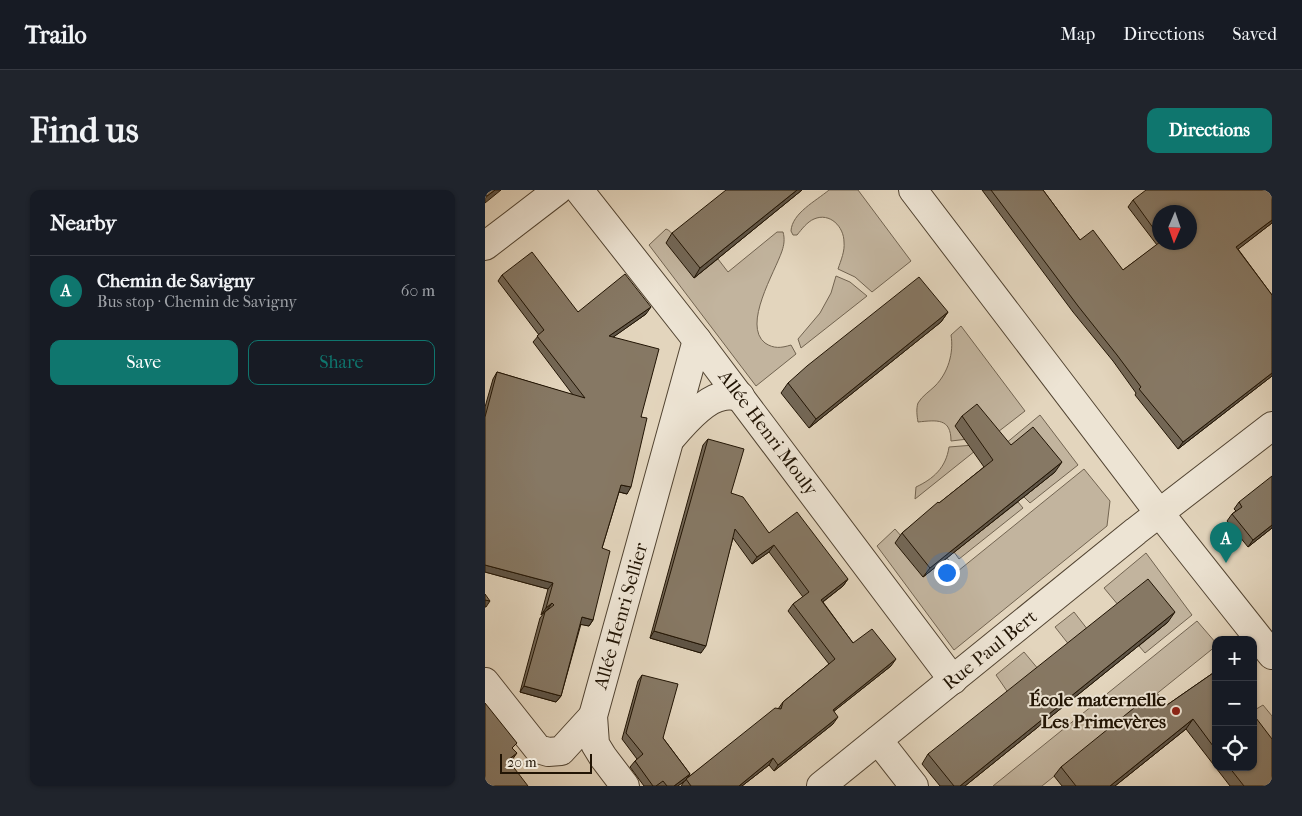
<!DOCTYPE html>
<html lang="en">
<head>
<meta charset="utf-8">
<style>
  :root { --surface:#171b24; --page:#20242c; --text:#f1f3f6; --muted:#9ea1a6; --line:#363941; --accent:#0f766e }
  body { margin:0; font-family:"IM FELL French Canon",serif; background:var(--page); color:var(--text) }
  .controls { position:absolute; right:15px; bottom:15px; display:grid; overflow:hidden; border-radius:10px; box-shadow:0 1px 4px #0004 }
  .controls button { width:45px; height:45px; display:grid; place-items:center; padding:0; border:0; border-bottom:1px solid var(--line); background:var(--surface); color:var(--text); font:25px sans-serif }
  .compass { position:absolute; left:667px; top:15px; width:45px; height:45px; border-radius:50%; background:var(--surface); box-shadow:0 1px 4px #0004; rotate:182deg }
  .scale { position:absolute; left:15px; bottom:12px; width:92px; box-sizing:border-box; padding-left:5px; border:2px solid #211404; border-top:0; font-size:14px; line-height:18px; white-space:nowrap; color:#211404; -webkit-text-stroke:4px #ede4d4; paint-order:stroke }
  .you { position:absolute; left:461px; top:382px; width:18px; height:18px; margin:-12px; border:4px solid #fff; border-radius:50%; background:#1a73e8; box-shadow:0 0 0 8px #1a73e833 }
  .badge { display:grid; place-items:center; width:32px; height:32px; border-radius:50%; background:var(--accent); color:#fff; font-size:16px; font-weight:700 }
  .pin { position:absolute; translate:-50% -41px; filter:drop-shadow(0 1px 2px #0008) }
  .pin::after { content:''; position:absolute; top:26px; width:18px; height:15px; background:inherit; clip-path:polygon(0 0,100% 0,50% 100%) }
  .list { margin:0; padding:0; list-style:none }
  h2 { display:flex; justify-content:space-between; align-items:center; height:65px; margin:0; padding:0 20px; font-size:21px }
  h2 small { font-size:16px; font-weight:400; color:var(--muted) }
  .list li { display:grid; grid-template-columns:32px 1fr auto; gap:15px; align-items:center; box-sizing:border-box; height:70px; padding:0 20px; border-top:1px solid var(--line) }
  .list b { display:block; font-size:19px; white-space:nowrap }
  .list p { margin:0; font-size:16px; white-space:nowrap; color:var(--muted) }
  .list em { font-size:16px; font-style:normal; color:var(--muted) }
  .actions { display:flex; gap:10px; padding:15px 20px }
  .actions a { flex:1; padding:11px 0; border:1px solid var(--accent); border-radius:10px; text-align:center; font-size:18px; color:var(--accent) }
  .actions .main { background:var(--accent); color:#fff }
  .icon { flex:none; width:28px; height:28px; fill:none; stroke:currentColor; stroke-width:2; stroke-linecap:round; stroke-linejoin:round }
  .map { position:relative; flex:none; width:787px; height:596px; overflow:hidden; border-radius:10px }
  header { display:flex; align-items:center; gap:30px; box-sizing:border-box; height:70px; padding:0 25px; background:var(--surface); border-bottom:1px solid var(--line) }
  header strong { font-size:24px }
  nav { display:flex; gap:28px; margin-inline-start:auto; font-size:18px }
  .intro { display:flex; align-items:center; justify-content:space-between; box-sizing:border-box; height:120px; padding:0 30px }
  h1 { margin:0; font-size:35px }
  .button { padding:12px 22px; border-radius:10px; background:var(--accent); color:#fff; font-size:18px; font-weight:700 }
  main { display:flex; gap:30px; padding:0 30px }
  aside { flex:1; background:var(--surface); border-radius:10px; box-shadow:0 1px 4px #0004 }
  .map>svg:first-child { display:block }
  .green { fill:#c2b49e; stroke:#726451 }
  .lines { fill:none; stroke-linecap:round; stroke-linejoin:round }
  .minor-casing { stroke:#524432; stroke-width:30 }
  .minor { stroke:#ede4d4; stroke-width:28 }
  .wall { fill:#736756; stroke:#211404; fill-rule:evenodd }
  .shaded-wall { fill:#5e5446; stroke:#211404 }
  .building { fill:#867864; stroke:#211404 }
  .poi-dot { fill:#8f2418; stroke:#ede4d4; stroke-width:2 }
  .labels { text-anchor:middle; dominant-baseline:central; stroke-width:4; stroke-linejoin:round; paint-order:stroke }
  .street-label { font-size:19px; fill:#211404; stroke:#ede4d4 }
  .poi-label { font-size:19px; font-weight:bold; fill:#211404; stroke:#ede4d4; text-anchor:end }
</style>
</head>
<body>
<header>
<strong>Trailo</strong>
<nav><a>Map</a><a>Directions</a><a>Saved</a></nav>
</header>
<div class="intro"><h1>Find us</h1><a class="button">Directions</a></div>
<main>
<aside>
<h2>Nearby<small></small></h2>
<ul class="list">
<li><span class="badge">A</span><div><b>Chemin de Savigny</b><p>Bus stop · Chemin de Savigny</p></div><em>60 m</em></li>
</ul>
<div class="actions"><a class="main">Save</a><a>Share</a></div>
</aside>
<div class="map">
<svg width="787" height="596" viewBox="0 0 787 596">
  <rect width="100%" height="100%" fill="#e3d5bd"/>
  <filter id="stains"><feTurbulence type="fractalNoise" baseFrequency=".004" numOctaves="4"/><feColorMatrix values="0 0 0 0 .2 0 0 0 0 .09 0 0 0 0 .02 0 0 0 .5 -.17"/></filter>
  <radialGradient id="worn" r=".72"><stop offset=".6" stop-color="#630" stop-opacity="0"/><stop offset="1" stop-color="#630" stop-opacity=".3"/></radialGradient>
  <g class="green">
    <path d="M344,0H373L426,71L387,102L370,87L353,79C356,70 360,61 359,52C359,37 345,22 329,29C322,32 317,39 312,45H308L306,41C307,23 331,11 344,0Z"/>
    <path d="M181,39C193,43 203,76 209,88L233,69L243,82L292,42H298C300,49 299,55 297,61C290,82 257,135 280,153C289,159 296,158 306,155L311,164L271,196L164,55Z"/>
    <polygon points="351,86 365,92 382,106 316,158 313,149 335,123 346,103"/>
    <path d="M476,136L540,221L500,252L483,249L466,251C466,228 452,230 433,232C432,226 431,219 433,213C437,206 445,201 450,196C463,183 469,163 466,145Z"/>
    <polygon points="555,225 593,275 545,313 539,307 570,281 519,265 514,259"/>
    <path d="M489,255L495,257L430,309L431,297C448,289 461,278 464,257Z"/>
    <polygon points="599,279 625,311 622,336 469,460 392,356 410,339 417,347 438,387 462,368 473,381"/>
    <polygon points="533,312 538,318 474,369 469,362"/>
    <polygon points="661,363 707,425 660,463 654,456 683,432 634,416 619,398"/>
    <polygon points="589,422 603,440 585,456 570,437"/>
    <polygon points="712,431 731,453 731,456 557,596 508,596"/>
    <polygon points="539,462 554,480 524,504 511,485"/>
    <polygon points="778,515 787,526 787,567 768,542 768,521"/>
  </g>
  <g class="lines">
    <defs>
      <g id="minor">
        <polyline points="94,0 212,150 468,490"/>
        <polyline points="428,0 665,311 787,465"/>
        <polyline points="0,56 73,0"/>
        <path d="M187,247C198,234 221,208 239,206C244,205 250,206 255,206"/>
        <polyline points="0,492 53,559 63,562 76,561 108,526"/>
        <polyline points="393,550 429,596"/>
        <polyline points="140,596 118,567 110,554 108,526 212,150"/>
        <polyline points="336,596 651,341 787,236"/>
      </g>
    </defs>
    <use href="#minor" class="minor-casing"/>
    <use href="#minor" class="minor"/>
  </g>
  <g class="wall">
    <polygon points="317,0 209,88 181,53 187,43"/>
    <path d="M497,0H558L595,50L638,80L672,55L643,17L648,10L787,33L753,59L787,105V186L693,259L650,205L651,203L628,171L588,122ZM674,22L704,52H674Z"/>
    <polygon points="17,85 93,122 161,124 128,147 156,227 142,304 134,302 117,358 108,430 104,436 96,434 76,506 71,512 35,502 55,428 60,422 63,419 56,425 63,399 0,382 0,217 8,189 12,182 88,205 48,152 54,145 13,91"/>
    <polygon points="463,122 456,132 324,238 296,203 303,193"/>
    <polygon points="477,226 570,282 438,387 410,353 417,343 499,277 470,236"/>
    <polygon points="223,249 246,303 284,343 363,389 358,396 338,412 368,453 406,476 349,521 348,534 289,581 284,575 257,596 196,596 200,590 193,596 159,596 145,577 150,571 152,569 137,549 153,491 157,485 178,548 205,584 201,589 293,519 298,512 344,474 303,421 308,414 318,407 284,362 267,374 248,348 216,463 165,448 218,255"/>
    <polygon points="754,312 787,338 763,357 742,331 747,324 751,321 749,319"/>
    <polygon points="683,432 480,596 455,596 437,574 443,564"/>
    <polygon points="731,481 731,577 768,577 787,596 745,596 701,539 630,596 577,596 569,586 576,577 682,515"/>
  </g>
  <g class="shaded-wall">
    <polygon points="10,0 16,0 0,13 0,9 2,6"/>
    <polygon points="312,0 317,0 209,88 215,78"/>
    <polygon points="787,30 787,33 747,64 751,57"/>
    <polygon points="166,117 161,124 120,153 124,146"/>
    <polygon points="463,122 456,132 324,238 331,229"/>
    <polygon points="787,183 787,186 693,259 698,252"/>
    <polygon points="577,272 570,282 438,387 445,378"/>
    <polygon points="136,295 146,297 142,304 131,301"/>
    <polygon points="787,335 787,338 763,357 768,350"/>
    <polygon points="289,355 284,362 267,374 272,367"/>
    <polygon points="0,375 68,393 63,399 0,382"/>
    <polygon points="363,389 358,396 331,417 336,410"/>
    <polygon points="0,410 5,411 1,417 0,417"/>
    <polygon points="67,413 63,419 56,425 61,418"/>
    <polygon points="690,422 683,432 480,596 475,596"/>
    <polygon points="97,427 108,430 104,436 93,434"/>
    <polygon points="169,441 221,456 216,463 165,448"/>
    <polygon points="411,469 406,476 343,526 348,520"/>
    <polygon points="39,496 76,506 71,512 35,502"/>
    <polygon points="353,527 348,534 289,581 293,575"/>
    <polygon points="708,529 701,539 630,596 625,596"/>
    <polygon points="32,563 27,570 18,577 23,570"/>
    <polygon points="288,568 284,575 257,596 254,596"/>
    <polygon points="205,584 201,590 193,596 189,596"/>
  </g>
  <g class="building">
    <polygon points="0,0 10,0 2,6 0,4"/>
    <polygon points="241,0 312,0 215,78 187,43"/>
    <polygon points="506,0 558,0 595,50 608,40 638,80 675,52 704,52 704,22 674,22 674,46 648,10 661,0 783,0 787,5 787,30 751,57 787,105 787,183 698,252 654,199 656,197 632,165 593,116"/>
    <polygon points="47,62 93,122 140,84 166,117 124,146 174,159 156,227 162,228 146,297 136,295 117,358 125,361 108,430 97,427 76,506 39,496 60,422 69,415 67,413 61,418 68,393 0,375 0,227 12,182 100,208 52,146 59,140 17,85"/>
    <polygon points="434,87 463,122 331,229 303,193 322,176"/>
    <polygon points="492,214 526,255 548,237 577,272 445,378 417,343 453,312 454,313 508,270 477,226"/>
    <polygon points="223,249 259,259 246,303 258,307 284,343 312,322 363,389 336,410 368,453 387,439 411,469 348,520 353,527 293,575 288,568 254,596 206,596 201,589 290,518 296,519 298,512 350,469 308,414 324,402 289,355 272,367 250,339 221,456 169,441"/>
    <polygon points="787,286 787,335 768,350 747,324 757,317 754,312"/>
    <polygon points="663,389 690,422 475,596 469,596 443,564"/>
    <polygon points="0,404 5,411 0,410"/>
    <polygon points="731,481 731,560 708,529 625,596 591,596 576,577 670,501 682,515"/>
    <polygon points="157,485 193,494 178,548 205,584 189,596 182,596 178,591 171,596 168,596 150,571 158,564 141,543"/>
    <polygon points="0,513 32,553 27,558 32,563 23,570 43,596 0,596"/>
    <polygon points="768,524 787,549 787,596 759,596 744,577 768,577"/>
  </g>
  <circle class="poi-dot" cx="691" cy="521" r="5"/>
  <g class="labels">
    <g class="street-label">
      <text transform="translate(283 243) rotate(53)">Allée Henri Mouly</text>
      <text transform="translate(136 426) rotate(-74)">Allée Henri Sellier</text>
      <text transform="translate(505 460) rotate(-39)">Rue Paul Bert</text>
    </g>
    <g class="poi-label">
      <text x="681" y="510">École maternelle<tspan x="681" dy="22">Les Primevères</tspan></text>
    </g>
  </g>
  <rect width="100%" height="100%" filter="url(#stains)"/>
  <rect width="100%" height="100%" fill="url(#worn)"/>
</svg>
<div class="controls">
<button>+</button>
<button>−</button>
<button><svg class="icon" aria-label="locate" viewBox="0 0 24 24"><circle cx="12" cy="12" r="6"/><path d="M12 2v4M12 18v4M2 12h4M18 12h4"/></svg></button>
</div>
<svg class="compass" viewBox="-18 -18 36 36"><path d="M0-13l5 13h-10z" fill="#e53935"/><path d="M0 13l5-13h-10z" fill="#9ea1a6"/></svg>
<div class="scale">20 m</div>
<div class="you"></div>
<div class="pin badge" style="left:741px;top:373px">A</div>
</div>
</main>
</body>
</html>
